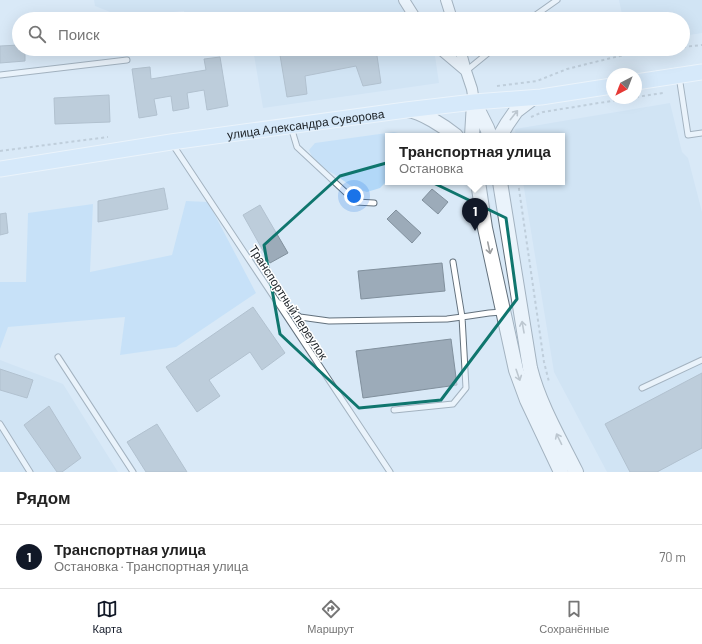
<!DOCTYPE html>
<html lang="ru">
<head>
<meta charset="utf-8">
<style>
  :root { --surface:#fff; --page:#f6f6f6; --text:#222; --muted:#767676; --line:#e0e0e0; --accent:#111827 }
  body { margin:0; font-family:Barlow,sans-serif; background:var(--page); color:var(--text) }
  .compass { position:absolute; left:606px; top:68px; width:36px; height:36px; border-radius:50%; background:var(--surface); box-shadow:0 4px 16px #0002; rotate:222deg }
  .you { position:absolute; left:354px; top:196px; width:14px; height:14px; margin:-10px; border:3px solid #fff; border-radius:50%; background:#1a73e8; box-shadow:0 0 0 6px #1a73e833 }
  .badge { display:grid; place-items:center; width:26px; height:26px; border-radius:50%; background:var(--accent); color:#fff; font-size:13px; font-weight:700 }
  .pin { position:absolute; translate:-50% -33px; filter:drop-shadow(0 1px 2px #0008) }
  .pin::after { content:''; position:absolute; top:21px; width:14px; height:12px; background:inherit; clip-path:polygon(0 0,100% 0,50% 100%) }
  .popup { position:absolute; left:385px; top:133px; width:180px; height:52px; box-sizing:border-box; display:grid; place-content:center; border-radius:0px; background:var(--surface); filter:drop-shadow(0 1px 3px #0005); font-size:13px; white-space:nowrap; color:var(--muted) }
  .popup b { font-size:15px; color:var(--text) }
  .popup::after { content:''; position:absolute; left:50%; top:100%; margin-left:-8px; border:8px solid transparent; border-top-color:var(--surface) }
  .list { margin:0; padding:0; list-style:none }
  h2 { display:flex; justify-content:space-between; align-items:center; height:52px; margin:0; padding:0 16px; font-size:17px }
  h2 small { font-size:13px; font-weight:400; color:var(--muted) }
  .list li { display:grid; grid-template-columns:26px 1fr auto; gap:12px; align-items:center; box-sizing:border-box; height:64px; padding:0 16px; border-top:1px solid var(--line) }
  .list b { display:block; font-size:15px; white-space:nowrap }
  .list p { margin:0; font-size:13px; white-space:nowrap; color:var(--muted) }
  .list em { font-size:13px; font-style:normal; color:var(--muted) }
  .icon { flex:none; width:22px; height:22px; fill:none; stroke:currentColor; stroke-width:2; stroke-linecap:round; stroke-linejoin:round }
  .map { position:relative; flex:none; width:702px; height:472px; overflow:hidden }
  .search { position:absolute; background:var(--surface); box-shadow:0 4px 16px #0002; left:12px; right:12px; top:12px; height:44px; display:flex; align-items:center; gap:10px; box-sizing:border-box; padding:0 14px; border-radius:22px; color:var(--muted); font-size:15px }
  .sheet { height:116px; background:var(--surface) }
  nav { display:flex; justify-content:space-around; align-items:center; box-sizing:border-box; height:56px; border-top:1px solid var(--line); background:var(--surface); font-size:11px; color:var(--muted) }
  nav a { display:grid; justify-items:center; gap:2px }
  nav .on { color:var(--accent) }
  .map>svg:first-child { display:block }
  .built { fill:#c8ddf0 }
  .green { fill:#b2d8f8 }
  .building { fill:#9cabb9; stroke:#81909d }
  .lines { fill:none; stroke-linecap:round; stroke-linejoin:round }
  .lane-casing { stroke:#63717d; stroke-width:7 }
  .street-casing { stroke:#63717d; stroke-width:12 }
  .secondary-casing { stroke:#63717d; stroke-width:16 }
  .primary-casing { stroke:#fff; stroke-width:17 }
  .path { stroke:#a0adb8; stroke-width:2; stroke-dasharray:3 3; stroke-linecap:butt }
  .lane { stroke:#fff; stroke-width:5 }
  .street { stroke:#fff; stroke-width:10 }
  .secondary { stroke:#fff; stroke-width:14 }
  .primary { stroke:#d3e9fc; stroke-width:15 }
  .oneway { stroke:#9b9ea0 }
  .marked { fill:none; stroke:#0f766e; stroke-width:3; stroke-linejoin:round }
  .labels { text-anchor:middle; dominant-baseline:central; stroke-width:3; stroke-linejoin:round; paint-order:stroke }
  .street-label { font-size:12px; fill:#21272c; stroke:#fff }
</style>
</head>
<body>
<div class="map">
<svg width="702" height="472" viewBox="0 0 702 472">
  <rect width="100%" height="100%" fill="#d9e9f7"/>
  <g class="built">
    <polygon points="94,0 404,0 414,19 185,19 184,11 123,17 95,6"/>
    <polygon points="619,0 702,0 702,33 683,36 683,19 623,19"/>
    <polygon points="253,49 434,49 439,83 263,108"/>
    <polygon points="670,103 682,152 688,158 702,212 702,472 607,472 554,372 523,182 562,182 562,136 516,136 515,129"/>
    <polygon points="0,360 63,384 118,472 0,472"/>
  </g>
  <g class="green">
    <polygon points="394,132 402,134 402,136 388,136 388,180 380,188 367,192 354,188 334,174 316,165 309,150 315,143"/>
    <polygon points="186,201 208,202 256,293 176,347 120,355 125,317 8,327 0,349 0,282 26,282 28,213 93,204 90,272 172,255"/>
  </g>
  <g class="building">
    <polygon points="19,45 19,49 25,49 25,61 0,63 0,46"/>
    <polygon points="279,49 301,49 302,53 321,49 376,49 381,83 363,86 356,66 305,76 307,94 287,97"/>
    <polygon points="220,57 228,106 207,110 204,90 187,93 189,108 173,111 171,96 154,99 157,115 139,118 132,69 150,67 151,79 206,70 204,59"/>
    <polygon points="109,95 110,122 55,124 54,98"/>
    <polygon points="164,188 168,209 98,222 98,201"/>
    <polygon points="432,189 448,202 438,214 422,200"/>
    <polygon points="260,205 288,253 270,263 243,215"/>
    <polygon points="396,210 421,233 412,243 387,219"/>
    <polygon points="6,213 8,233 0,235 0,214"/>
    <polygon points="442,263 445,291 361,299 358,271"/>
    <polygon points="253,307 285,353 262,370 250,352 209,380 220,396 197,412 166,367"/>
    <polygon points="451,339 457,385 363,398 356,351"/>
    <polygon points="0,369 33,380 27,398 0,390"/>
    <polygon points="702,373 702,448 657,472 630,472 605,424"/>
    <polygon points="49,406 81,458 62,472 57,472 24,425"/>
    <polygon points="157,424 187,472 146,472 127,442"/>
  </g>
  <g class="lines">
    <defs>
      <g id="lane">
        <polyline points="530,19 557,0"/>
        <polyline points="466,71 493,49"/>
        <polyline points="0,75 127,60"/>
        <polyline points="679,76 688,135 702,133"/>
        <polyline points="291,127 297,147 356,202 374,203"/>
        <polyline points="173,145 390,472"/>
        <polyline points="279,303 300,317 329,321 447,319 462,317 453,262"/>
        <polyline points="58,357 133,472"/>
        <polyline points="642,388 702,360"/>
        <polyline points="394,410 453,404 466,388 462,317 489,313 502,312"/>
        <polyline points="0,424 30,472"/>
      </g>
      <g id="street">
        <polyline points="404,0 416,19"/>
        <polyline points="446,0 452,19"/>
        <polyline points="440,49 466,71 472,89 474,102"/>
        <polyline points="460,49 466,71"/>
      </g>
      <g id="secondary">
        <polyline points="474,102 487,128 490,136"/>
        <path d="M407,110C421,111 445,127 456,136"/>
        <polyline points="472,136 474,103"/>
        <polyline points="500,136 507,124 516,111 533,98"/>
        <polyline points="478,182 485,228 516,370 527,400 561,472"/>
        <path d="M500,182L530,368C539,404 559,438 576,472"/>
      </g>
      <g id="primary">
        <polyline points="636,82 702,72"/>
        <path id="s1" d="M0,169L171,142L406,110L474,102L541,97L612,86"/>
      </g>
    </defs>
    <use href="#lane" class="lane-casing"/>
    <use href="#street" class="street-casing"/>
    <use href="#secondary" class="secondary-casing"/>
    <use href="#primary" class="primary-casing"/>
    <g class="path">
      <polyline points="683,47 702,45"/>
      <polyline points="497,86 537,81 567,69 599,61 636,52 667,49"/>
      <polyline points="636,97 663,93"/>
      <polyline points="531,117 543,112 630,98"/>
      <polyline points="0,151 108,137"/>
      <polyline points="518,182 544,362 549,382"/>
    </g>
    <use href="#lane" class="lane"/>
    <use href="#street" class="street"/>
    <use href="#secondary" class="secondary"/>
    <use href="#primary" class="primary"/>
  </g>
  <defs><path id="oneway-shaft" d="M-6 0H5M1.5-3L5.5 0L1.5 3" fill="none" stroke-width="1.6" stroke-linecap="round" stroke-linejoin="round"/></defs>
  <g class="oneway">
    <use href="#oneway-shaft" transform="translate(514 115) rotate(-51)"/>
    <use href="#oneway-shaft" transform="translate(489 248) rotate(78)"/>
    <use href="#oneway-shaft" transform="translate(523 327) rotate(-100)"/>
    <use href="#oneway-shaft" transform="translate(518 375) rotate(71)"/>
    <use href="#oneway-shaft" transform="translate(559 439) rotate(-116)"/>
  </g>
  <path d="M0 0H702V472H0ZM390,162L506,218L517,299L441,400L359,408L280,334L264,245L340,176Z" fill="#d9e9f7" fill-opacity=".55" fill-rule="evenodd"/>
  <path class="marked" d="M390,162L506,218L517,299L441,400L359,408L280,334L264,245L340,176Z"/>
  <g class="labels">
    <g class="street-label">
      <text stroke="none"><textPath href="#s1" startOffset="309">улица Александра Суворова</textPath></text>
      <text transform="translate(289 302) rotate(57)">Транспортный переулок</text>
    </g>
  </g>
</svg>
<svg class="compass" viewBox="-18 -18 36 36"><path d="M0-13l5 13h-10z" fill="#e53935"/><path d="M0 13l5-13h-10z" fill="#767676"/></svg>
<div class="you"></div>
<div class="pin badge" style="left:475px;top:231px">1</div>
<div class="popup"><b>Транспортная улица</b>Остановка</div>
<div class="search"><svg class="icon" aria-label="search" viewBox="0 0 24 24"><circle cx="10" cy="10" r="6"/><path d="M15 15l6 6"/></svg>Поиск</div>
</div>
<section class="sheet">
<h2>Рядом<small></small></h2>
<ul class="list">
<li><span class="badge">1</span><div><b>Транспортная улица</b><p>Остановка · Транспортная улица</p></div><em>70 m</em></li>
</ul>
</section>
<nav>
<a class="on"><svg class="icon" aria-label="map" viewBox="0 0 24 24"><path d="M3 6l6-2 6 2 6-2v14l-6 2-6-2-6 2zM9 4v14M15 6v14"/></svg>Карта</a>
<a><svg class="icon" aria-label="directions" viewBox="0 0 24 24"><path d="M12 3l9 9-9 9-9-9zM9 14v-3h6M13 9l2 2-2 2"/></svg>Маршрут</a>
<a><svg class="icon" aria-label="saved" viewBox="0 0 24 24"><path d="M7 4h10v16l-5-4-5 4z"/></svg>Сохранённые</a>
</nav>
</body>
</html>
